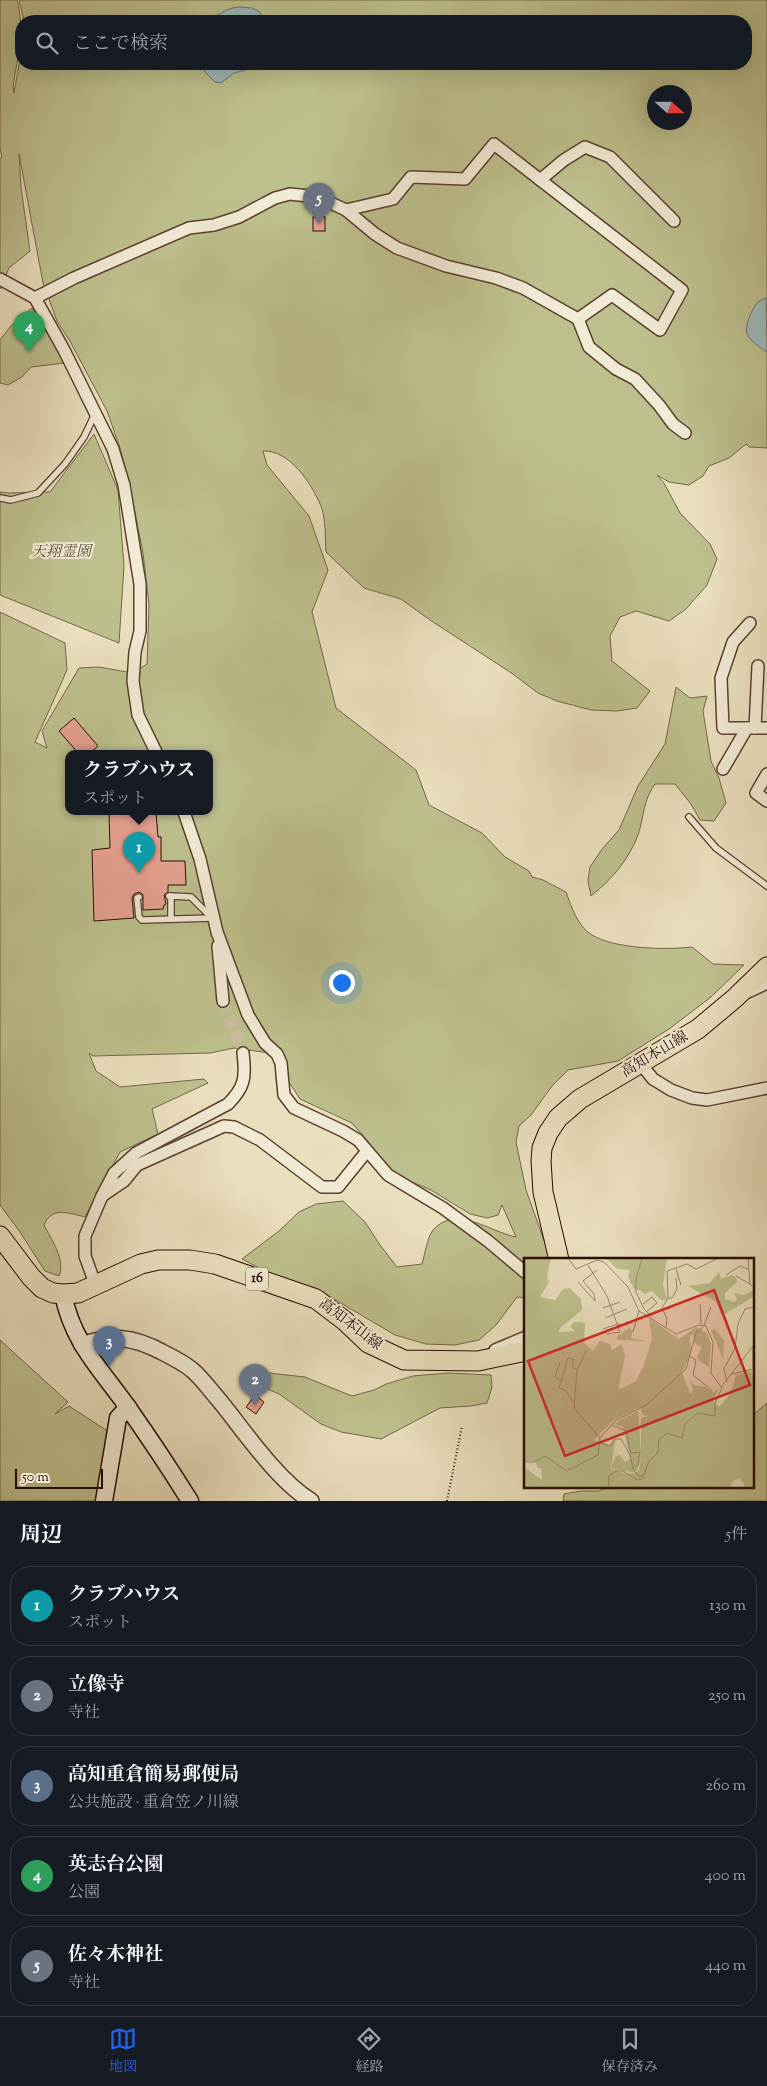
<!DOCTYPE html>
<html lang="ja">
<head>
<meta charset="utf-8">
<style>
  :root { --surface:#171b24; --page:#20242c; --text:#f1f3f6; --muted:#9ea1a6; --line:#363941; --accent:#2563eb }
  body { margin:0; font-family:"Sorts Mill Goudy","Noto Serif JP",serif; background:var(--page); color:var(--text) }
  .compass { position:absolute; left:647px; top:85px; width:45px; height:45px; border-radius:50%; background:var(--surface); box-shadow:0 5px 20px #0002; rotate:111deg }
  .scale { position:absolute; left:15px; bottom:12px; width:88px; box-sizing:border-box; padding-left:5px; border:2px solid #2a0b02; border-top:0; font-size:14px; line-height:18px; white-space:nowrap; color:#2a0b02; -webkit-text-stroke:4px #f1ead4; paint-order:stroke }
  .you { position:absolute; left:341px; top:982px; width:18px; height:18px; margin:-12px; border:4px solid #fff; border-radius:50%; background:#1a73e8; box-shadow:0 0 0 8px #1a73e833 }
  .badge { display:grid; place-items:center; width:32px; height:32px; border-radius:50%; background:var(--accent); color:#fff; font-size:16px; font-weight:700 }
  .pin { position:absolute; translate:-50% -41px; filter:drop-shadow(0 1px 2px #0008) }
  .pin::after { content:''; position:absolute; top:26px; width:18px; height:15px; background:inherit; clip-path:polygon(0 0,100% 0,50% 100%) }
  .popup { position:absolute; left:65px; top:750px; width:148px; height:65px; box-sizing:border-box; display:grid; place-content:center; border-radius:10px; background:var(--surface); filter:drop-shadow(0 1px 4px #0005); font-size:16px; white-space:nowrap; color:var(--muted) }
  .popup b { font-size:19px; color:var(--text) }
  .popup::after { content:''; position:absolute; left:50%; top:100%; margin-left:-10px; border:10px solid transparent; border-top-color:var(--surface) }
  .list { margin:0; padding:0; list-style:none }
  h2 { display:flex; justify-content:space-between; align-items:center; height:65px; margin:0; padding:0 20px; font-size:21px }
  h2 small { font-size:16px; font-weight:400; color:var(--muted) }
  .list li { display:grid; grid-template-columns:32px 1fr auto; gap:15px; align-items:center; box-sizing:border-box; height:80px; margin:0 10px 10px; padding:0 10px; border:1px solid var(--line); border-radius:20px }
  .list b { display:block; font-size:19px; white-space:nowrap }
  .list p { margin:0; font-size:16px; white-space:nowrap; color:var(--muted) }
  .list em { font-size:16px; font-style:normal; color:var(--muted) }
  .icon { flex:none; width:28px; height:28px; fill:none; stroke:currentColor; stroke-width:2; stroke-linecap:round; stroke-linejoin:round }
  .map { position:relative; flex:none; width:767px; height:1501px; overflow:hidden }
  .search { position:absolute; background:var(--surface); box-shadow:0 5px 20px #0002; left:15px; right:15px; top:15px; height:55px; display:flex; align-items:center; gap:12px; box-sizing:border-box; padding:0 18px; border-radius:20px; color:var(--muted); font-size:19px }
  .sheet { height:515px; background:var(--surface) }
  nav { display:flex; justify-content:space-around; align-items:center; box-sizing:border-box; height:70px; border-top:1px solid var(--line); background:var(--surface); font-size:14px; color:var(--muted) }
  nav a { display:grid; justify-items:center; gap:2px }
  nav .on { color:var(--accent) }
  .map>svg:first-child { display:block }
  .green { fill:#bdc08d; stroke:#746648; fill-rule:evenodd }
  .water { fill:#9dbabc; stroke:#6f7472 }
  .building { fill:#e7a191; stroke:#2a0b02 }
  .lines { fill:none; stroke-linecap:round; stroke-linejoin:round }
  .minor-tunnel { stroke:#cdbfa1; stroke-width:11; stroke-dasharray:11 5.5; stroke-linecap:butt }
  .service-casing { stroke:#5a4031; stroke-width:8 }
  .minor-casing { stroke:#5a4031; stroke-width:14 }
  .tertiary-casing { stroke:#5a4031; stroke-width:18 }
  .secondary-casing { stroke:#2a0b02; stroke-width:19 }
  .primary-casing { stroke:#2a0b02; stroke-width:21 }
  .path { stroke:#2a0b02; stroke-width:2; stroke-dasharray:1 2.5; stroke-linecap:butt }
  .service { stroke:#f1ead4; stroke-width:5.5 }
  .minor { stroke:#f1ead4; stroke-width:11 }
  .tertiary { stroke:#f1ead4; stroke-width:15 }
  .secondary { stroke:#f1ead4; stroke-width:16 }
  .primary { stroke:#eadfbd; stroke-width:19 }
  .labels { text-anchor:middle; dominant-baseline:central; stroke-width:4; stroke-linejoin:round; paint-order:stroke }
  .shield { fill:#f1ead4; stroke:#664e41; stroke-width:1 }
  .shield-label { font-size:14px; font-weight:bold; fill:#2a0b02 }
  .park-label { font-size:15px; font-style:italic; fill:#5d4a33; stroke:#f1ead4 }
  .street-label { font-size:15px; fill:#2a0b02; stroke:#f1ead4 }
  .inset-road { fill:none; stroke:#9d8a72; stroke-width:1 }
  .view { fill:#d62828; fill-opacity:0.15; stroke:#d62828; stroke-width:2.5 }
  .inset-edge { fill:none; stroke:#2a0b02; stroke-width:2.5 }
</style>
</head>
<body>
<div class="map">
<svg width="767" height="1501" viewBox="0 0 767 1501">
  <rect width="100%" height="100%" fill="#eadfbd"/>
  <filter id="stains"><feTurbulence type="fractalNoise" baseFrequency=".004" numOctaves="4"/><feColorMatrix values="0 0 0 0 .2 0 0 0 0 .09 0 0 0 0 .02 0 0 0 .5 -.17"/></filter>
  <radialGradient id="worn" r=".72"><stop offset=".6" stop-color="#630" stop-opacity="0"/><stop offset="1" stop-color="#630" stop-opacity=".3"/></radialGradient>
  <g class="green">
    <path d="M0,0H17C25,30 18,55 13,86L14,93L21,53V64H746V21H24L19,0H767V448L749,447L746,444L729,458L709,466L703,476L689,485L669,482L657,475L664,483L680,513L710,544L717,559L707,585L686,609L669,621L636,611L620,617L610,636L612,661L650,691L637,708L617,711L591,710L557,701L538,693L513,674L430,620L401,599L364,588L326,552C325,538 326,519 321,506C311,483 290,450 263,451L267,465L309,516L328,570L312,612L336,708L416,770L429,805L482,833L505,857L529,871L532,877L543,880L566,892C571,906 578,927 592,935C615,949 665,950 692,947L713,964L744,965L711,997L669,1029L618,1061L568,1070L552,1086L531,1115L519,1126L516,1142L526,1190L551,1260H526V1298L517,1297L496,1325L479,1340L455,1345L426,1344L395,1335L322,1292L285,1281L242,1259L279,1231L299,1212L316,1204L343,1201L365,1222L380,1245L397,1267L422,1264C425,1254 427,1238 433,1230C456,1204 490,1232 516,1237L502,1205L498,1215L487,1218L470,1214L431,1190L386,1171L370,1144L352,1123L300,1099L270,1053L234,1048L210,1053L93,1056L89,1053L96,1071L120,1087L204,1079L208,1083L152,1109L158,1134L120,1152L85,1217C68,1213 52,1206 44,1225C51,1239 66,1260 59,1276L45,1271L20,1232L0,1205V612L65,643L67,670L35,742L47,748L42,731L79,668L99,667L133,673L147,664L149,605L143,553L129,483L120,448L107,411L71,343L57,321L43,283L19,154L21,188L30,251L9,268L0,289V158H2L0,147ZM654,92H684V122H654ZM69,754H209V812H69Z"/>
    <polygon points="32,308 65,363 31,367 22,377 8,385 0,383 0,340 10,327"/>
    <polygon points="94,434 118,490 124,566 119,643 0,595 0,492 10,493 50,492"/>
    <path d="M676,687L690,698L707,696L703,711L711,761L719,778L726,803L714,821L700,820L691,804L675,784H655C643,800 644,817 638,835C628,861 612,879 591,896L588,881L590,867L602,849L619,830L638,786L665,744Z"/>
    <polygon points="0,1340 68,1402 55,1414 69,1406 109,1432 97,1501 0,1501"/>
    <polygon points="269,1373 305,1377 352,1396 374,1390 386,1384 413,1376 448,1373 491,1375 492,1387 487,1403 471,1406 440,1408 381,1439 341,1432 321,1424 279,1394 254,1383"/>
    <polygon points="767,1403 767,1501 563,1501 564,1494 581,1491 599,1491 607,1487 753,1487 753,1415"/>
  </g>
  <g class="water">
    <path d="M239,7L252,8L260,12L262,18L266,16L269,21H206C218,16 225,8 239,7Z"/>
    <polygon points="204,64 268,64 234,73 221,83 215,82 204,71"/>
    <path d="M766,298L767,351H765C745,337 742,333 752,311C755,305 758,300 766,298Z"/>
  </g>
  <g class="building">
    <rect x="313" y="217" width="12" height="14"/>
    <polygon points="74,718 98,746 89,754 79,754 59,731"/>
    <polygon points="109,812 156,812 158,837 161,837 161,861 185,861 186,885 168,885 168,892 164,895 166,904 164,905 163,909 143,910 143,895 139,892 134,894 132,898 134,918 94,921 92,850 110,848"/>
    <polygon points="255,1395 264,1402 256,1414 246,1407"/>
  </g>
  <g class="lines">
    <polyline class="minor-tunnel" points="223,1001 243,1053"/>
    <defs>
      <g id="service">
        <polyline points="0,498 11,500 38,493 65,464 84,437 95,414"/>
        <polyline points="689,817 716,848 767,886"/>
        <polyline points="169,896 191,897 211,917"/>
        <polyline points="171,896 171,919"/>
        <polyline points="139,897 137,898 139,917 142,920 213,918"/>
      </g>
      <g id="minor">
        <polyline points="540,180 564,160 585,147 610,157 674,221"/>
        <polyline points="346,210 393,199 411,177 465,179 494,144 682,290 660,330 612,295 578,319"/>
        <polyline points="0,279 35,298 64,350 113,449 124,485 140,584 140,631 135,652 133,681 138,715 157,754"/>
        <polyline points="35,298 74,278 189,228 214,225 239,217 275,198 290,194 318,197 346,210 375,234 397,248 446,266 496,278 523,288 578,319 589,347 616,369 635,379 659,405 673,424 685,433"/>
        <polyline points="750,623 733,642 721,678 723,728 767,728"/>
        <polyline points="755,728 758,666"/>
        <polyline points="723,769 747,728"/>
        <polyline points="767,774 756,793 767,801"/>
        <polyline points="184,812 200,859 217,932 248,1015 265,1043 277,1054 281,1063 284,1095 294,1108 343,1131 358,1140 388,1175 443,1208 488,1241 526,1273"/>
        <polyline points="218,946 223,1001"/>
        <polyline points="748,992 767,983"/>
        <polyline points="640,1063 653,1079 671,1090 692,1098 707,1100 767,1088"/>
        <polyline points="102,1196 124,1181 137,1165 224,1126 234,1127 260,1140 322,1187 338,1187 367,1151"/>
        <path d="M96,1286L85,1256V1236L102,1196L114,1173L136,1153L228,1104C245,1087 246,1077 243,1053"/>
        <polyline points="495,1350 526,1337"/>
      </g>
      <path id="tertiary" d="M82,1345C111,1334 134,1337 162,1352C172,1357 182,1362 191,1369C202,1378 210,1390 219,1400C245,1432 277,1480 311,1501"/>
      <g id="secondary">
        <path d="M63,1294C73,1344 101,1369 129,1409C150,1439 170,1469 190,1501"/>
        <polyline points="104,1501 118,1418 128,1407"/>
      </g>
      <g id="primary">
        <polyline points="0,1236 31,1277 42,1288 53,1293 63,1294 78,1293 141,1264 158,1260 190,1260 215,1264 316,1299 345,1321 368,1343 404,1360 478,1361 526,1351"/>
        <polyline points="559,1260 543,1192 541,1161 542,1148 548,1133 558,1118 580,1099 698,1029 735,998 767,967"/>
      </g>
    </defs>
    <use href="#service" class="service-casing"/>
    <use href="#minor" class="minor-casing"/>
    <use href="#tertiary" class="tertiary-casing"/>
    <use href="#secondary" class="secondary-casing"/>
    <use href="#primary" class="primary-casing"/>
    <polyline class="path" points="447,1501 462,1426"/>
    <use href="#service" class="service"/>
    <use href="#minor" class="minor"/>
    <use href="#tertiary" class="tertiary"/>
    <use href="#secondary" class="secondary"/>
    <use href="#primary" class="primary"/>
  </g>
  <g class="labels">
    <rect class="shield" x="246" y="1267.5" width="22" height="23" rx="4"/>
    <g class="shield-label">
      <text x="257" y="1279">16</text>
    </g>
    <g class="park-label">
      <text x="61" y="552">天翔霊園</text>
    </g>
    <g class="street-label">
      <text transform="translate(655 1055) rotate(-31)">高知本山線</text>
      <text transform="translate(350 1325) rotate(37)">高知本山線</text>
    </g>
  </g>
  <g transform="translate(524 1258)">
    <rect width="230" height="230" fill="#eadfbd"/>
    <path d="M0,0H27L23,18L25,24L16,39L31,42L39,31L46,30L57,41L58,52L36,70L35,74L51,73L46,69L50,64H57L61,65L60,85L69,93L76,83L86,86L88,92L98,86L101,99L94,132L112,123L120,107L128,81L125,60L155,81L172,69L183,75L187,86L185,109L174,102L173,99L178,89L170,85L169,76L166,79L167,95L158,115L167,137L169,132L165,121L170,127L187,130L189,135L195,130L189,142L195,149L206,136L212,117L227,113L228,116L230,111V230H222L216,220L209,223L206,230H0V209L18,222L17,210H14L11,203H0ZM116,149L119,157L124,158L117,160V194L114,153L90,166L99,169L106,201L101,204L96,197L92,198L88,207V211L108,214L113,213L117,199L115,212L111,215L103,216L87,211L92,176L86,187L69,182L90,162ZM82,0H143L139,27L143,42H137L128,33L120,36L118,33L110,31L104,19L106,12L93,11ZM195,14L197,21L208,17L212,20L213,24L201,35V41L210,44L213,41L210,35L220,37L230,32L229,39L198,58L192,44L164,28L186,25ZM105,70L109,73L107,80L123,83L93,82V78ZM191,71L200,83L199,101L187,72Z" fill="#bdc08d" fill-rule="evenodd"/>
    <path class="inset-road" d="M44,0L52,11L73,2L80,4L104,29L115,53L152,76L175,67L182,68L189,84L187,115L198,130L191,145V158L174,155L161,166L158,180L143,175L135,181L134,194L124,205L119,221L113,222L99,213H92L85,218L84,230M118,0L112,21V34L120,51L128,59M224,0L226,26L230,30M64,7L83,38L96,74L82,76M152,11L157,27M202,17L216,8L224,11M212,18L226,26M54,24L71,43L70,36L59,23L73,12M144,40H148L153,31L152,20M119,46L128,39L133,45L122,54M176,46L177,66M79,50L96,44M81,60L103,51M180,67L187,49M142,69L143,61L138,50L144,40L143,13L163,6L172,11L195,0M79,71L93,66L103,67L104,63M109,74L115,53M62,93L53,112L50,150L76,180M165,98L172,102L169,117L184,129M36,104L31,119L37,123M208,116L229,111V89M203,124L200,111L211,90L214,66L221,51L230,49M197,129L230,87M50,145L41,132L35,130L44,100L50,101L48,109L53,112M88,167L102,173L107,195L116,194L114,207L111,208M75,184L86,188L92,181H97L106,197L110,213L116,219L120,216M0,204H10L21,198L43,213L74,197L76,180L91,163L122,147L162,111L172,75L179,69"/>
    <path class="view" d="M190,32L226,127L41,198L4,103Z"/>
    <rect width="230" height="230" class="inset-edge"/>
  </g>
  <rect width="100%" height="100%" filter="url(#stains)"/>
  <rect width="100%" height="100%" fill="url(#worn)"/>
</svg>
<svg class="compass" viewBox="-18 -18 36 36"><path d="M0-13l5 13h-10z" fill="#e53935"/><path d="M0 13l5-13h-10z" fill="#9ea1a6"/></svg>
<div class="scale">50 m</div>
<div class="you"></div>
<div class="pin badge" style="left:139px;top:873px;background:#0f9aa8">1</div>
<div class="popup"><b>クラブハウス</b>スポット</div>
<div class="pin badge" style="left:255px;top:1405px;background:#6b7280">2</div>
<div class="pin badge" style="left:109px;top:1367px;background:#5c6f8a">3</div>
<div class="pin badge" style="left:29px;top:352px;background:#2e9e5b">4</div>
<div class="pin badge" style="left:319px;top:224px;background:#6b7280">5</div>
<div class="search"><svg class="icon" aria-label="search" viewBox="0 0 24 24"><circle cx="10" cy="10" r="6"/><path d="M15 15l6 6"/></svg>ここで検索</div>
</div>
<section class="sheet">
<h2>周辺<small>5件</small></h2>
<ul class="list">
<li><span class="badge" style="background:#0f9aa8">1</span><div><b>クラブハウス</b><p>スポット</p></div><em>130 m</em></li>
<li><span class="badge" style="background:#6b7280">2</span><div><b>立像寺</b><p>寺社</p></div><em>250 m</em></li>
<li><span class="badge" style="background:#5c6f8a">3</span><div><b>高知重倉簡易郵便局</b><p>公共施設 · 重倉笠ノ川線</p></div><em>260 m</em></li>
<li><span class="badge" style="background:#2e9e5b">4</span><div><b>英志台公園</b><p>公園</p></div><em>400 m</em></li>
<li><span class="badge" style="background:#6b7280">5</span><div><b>佐々木神社</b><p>寺社</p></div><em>440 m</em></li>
</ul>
</section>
<nav>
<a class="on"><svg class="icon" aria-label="map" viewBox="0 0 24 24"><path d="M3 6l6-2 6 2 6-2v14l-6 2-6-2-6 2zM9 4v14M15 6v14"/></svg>地図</a>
<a><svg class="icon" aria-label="directions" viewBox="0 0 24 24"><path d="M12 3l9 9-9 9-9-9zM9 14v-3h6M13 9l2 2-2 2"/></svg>経路</a>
<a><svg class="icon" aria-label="saved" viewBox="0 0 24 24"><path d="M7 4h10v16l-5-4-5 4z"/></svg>保存済み</a>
</nav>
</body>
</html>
